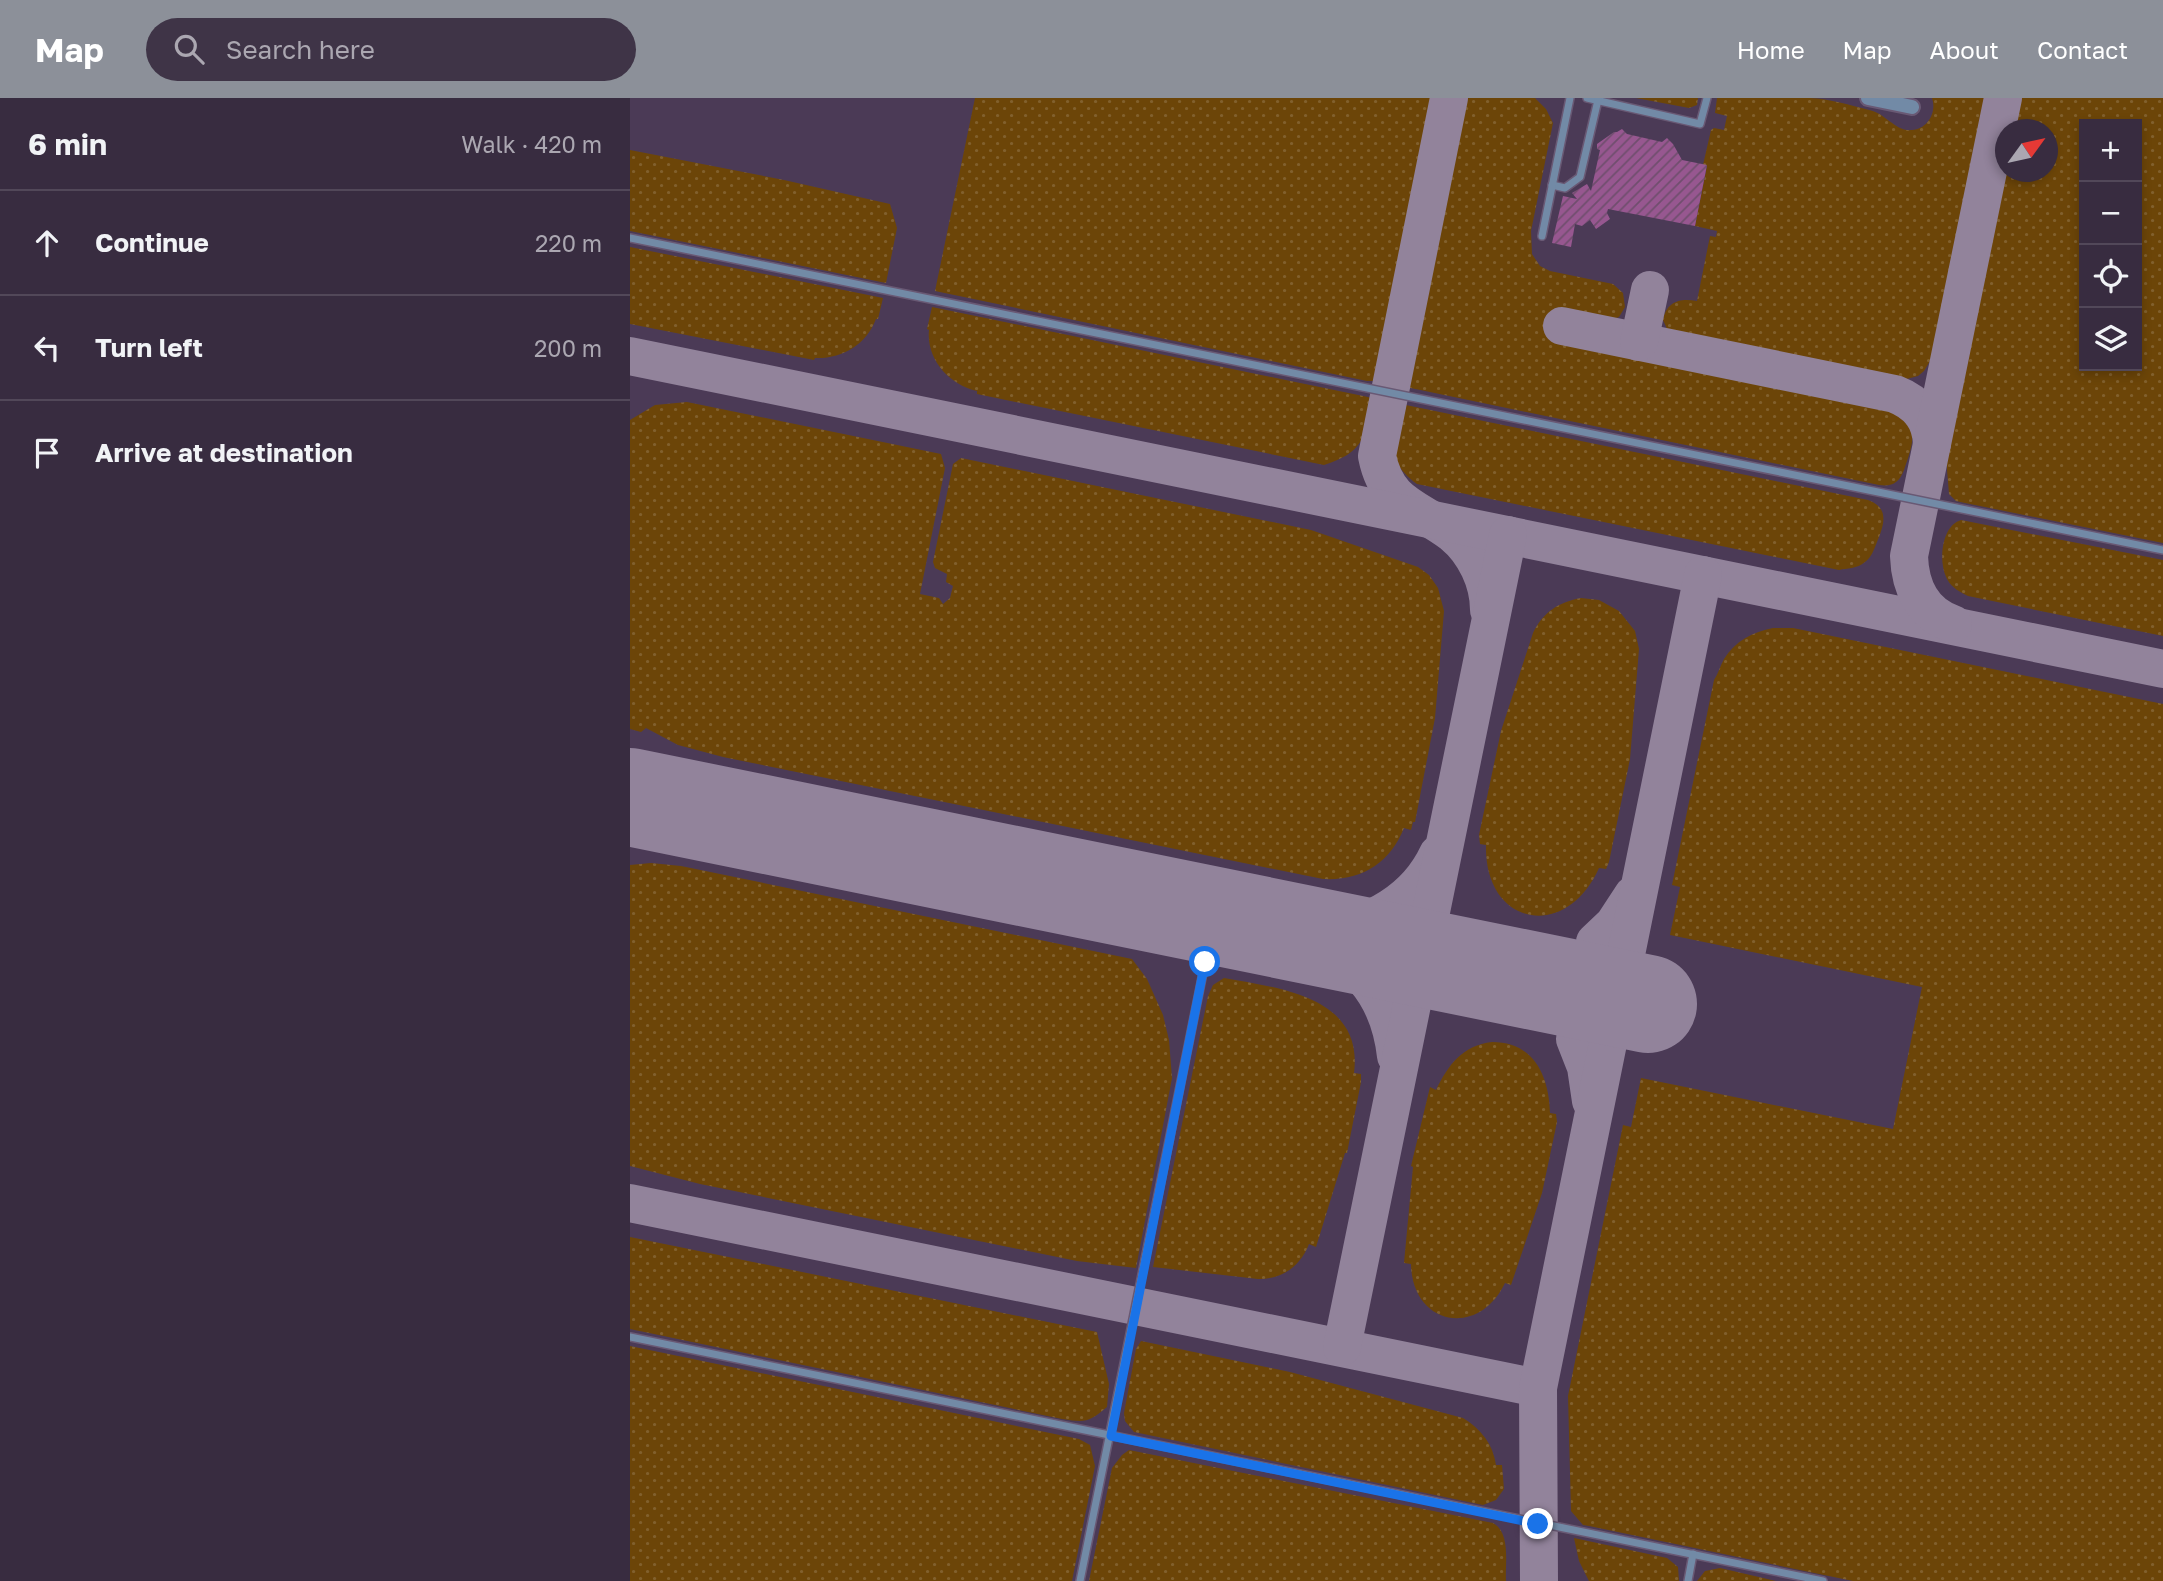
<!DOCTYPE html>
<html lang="en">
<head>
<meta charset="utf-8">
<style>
  :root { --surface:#382c40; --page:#3f3447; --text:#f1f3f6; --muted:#aba7b1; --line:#524859; --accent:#8c9099 }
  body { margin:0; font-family:"Golos Text",sans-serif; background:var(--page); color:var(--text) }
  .controls { position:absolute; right:21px; top:21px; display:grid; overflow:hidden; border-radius:0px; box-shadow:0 4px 10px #0003 }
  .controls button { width:63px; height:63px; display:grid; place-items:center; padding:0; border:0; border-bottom:2px solid var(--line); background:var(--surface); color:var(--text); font:35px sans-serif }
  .compass { position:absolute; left:1365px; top:21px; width:63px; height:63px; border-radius:50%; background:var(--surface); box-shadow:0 4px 10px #0003; rotate:57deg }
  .stop { position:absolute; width:21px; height:21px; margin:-16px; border:5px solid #1a73e8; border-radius:50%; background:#fff }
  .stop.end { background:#1a73e8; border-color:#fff; box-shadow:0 2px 7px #0008 }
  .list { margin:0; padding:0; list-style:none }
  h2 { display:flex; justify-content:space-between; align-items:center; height:91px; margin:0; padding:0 28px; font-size:30px }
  h2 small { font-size:23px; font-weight:400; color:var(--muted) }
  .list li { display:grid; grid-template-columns:46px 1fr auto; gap:21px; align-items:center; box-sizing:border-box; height:105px; padding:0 28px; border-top:2px solid var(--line) }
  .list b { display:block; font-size:26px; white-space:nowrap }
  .list em { font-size:23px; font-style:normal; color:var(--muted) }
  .icon { flex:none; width:38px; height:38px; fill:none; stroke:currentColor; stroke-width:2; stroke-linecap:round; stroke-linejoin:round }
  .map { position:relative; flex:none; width:1533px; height:1483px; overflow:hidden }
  header { display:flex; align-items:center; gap:42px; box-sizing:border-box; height:98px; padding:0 35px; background:var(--accent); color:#fff }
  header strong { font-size:33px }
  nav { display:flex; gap:38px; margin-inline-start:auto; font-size:24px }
  .search { width:490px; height:63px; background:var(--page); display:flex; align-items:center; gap:18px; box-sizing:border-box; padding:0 24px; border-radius:38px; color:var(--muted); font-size:26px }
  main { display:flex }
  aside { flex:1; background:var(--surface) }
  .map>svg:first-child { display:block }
  .grass { fill:url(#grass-dots); fill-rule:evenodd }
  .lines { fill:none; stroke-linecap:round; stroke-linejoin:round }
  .taxiway { stroke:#92839b; stroke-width:38 }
  .runway { stroke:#92839b; stroke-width:98 }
  .building { fill:url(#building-hatch) }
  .lane-casing { stroke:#695974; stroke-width:10 }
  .street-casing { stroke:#695974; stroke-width:18 }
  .lane { stroke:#728aa6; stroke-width:7 }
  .street { stroke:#728aa6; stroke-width:14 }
  .route { stroke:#1a73e8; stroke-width:9 }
</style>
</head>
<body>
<header>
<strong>Map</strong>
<div class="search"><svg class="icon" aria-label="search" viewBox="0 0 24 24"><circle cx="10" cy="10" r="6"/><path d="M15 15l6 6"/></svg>Search here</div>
<nav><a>Home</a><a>Map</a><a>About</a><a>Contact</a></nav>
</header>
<main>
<aside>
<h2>6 min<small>Walk · 420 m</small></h2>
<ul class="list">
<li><svg class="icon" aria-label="ahead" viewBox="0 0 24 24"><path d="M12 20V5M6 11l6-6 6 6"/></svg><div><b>Continue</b></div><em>220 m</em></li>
<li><svg class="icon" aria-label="left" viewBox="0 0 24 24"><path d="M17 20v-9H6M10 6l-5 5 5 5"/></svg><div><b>Turn left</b></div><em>200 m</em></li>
<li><svg class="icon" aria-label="arrive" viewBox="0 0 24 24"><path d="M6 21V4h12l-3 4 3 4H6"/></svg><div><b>Arrive at destination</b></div></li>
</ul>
</aside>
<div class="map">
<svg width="1533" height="1483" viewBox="0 0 1533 1483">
  <defs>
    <pattern id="grass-dots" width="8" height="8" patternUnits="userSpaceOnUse" patternTransform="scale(1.75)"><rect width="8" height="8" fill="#6c4508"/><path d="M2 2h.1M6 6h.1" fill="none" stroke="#81602d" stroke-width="1.8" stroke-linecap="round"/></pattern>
    <pattern id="building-hatch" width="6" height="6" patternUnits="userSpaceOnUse" patternTransform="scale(1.75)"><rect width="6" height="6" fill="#975790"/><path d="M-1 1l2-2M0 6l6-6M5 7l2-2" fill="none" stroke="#704e6e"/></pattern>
  </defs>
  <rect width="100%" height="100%" fill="#4b3a56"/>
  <g class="grass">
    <polygon points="345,0 806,0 748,283 737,283 305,193"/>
    <path d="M830,0H905L916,11L923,25L901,133L902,156L910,168L920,173L983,186L993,195L995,209L989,219L975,224V226L929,217L924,239L1226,301C1232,305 1243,307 1251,309C1292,319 1285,341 1274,372C1269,385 1262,389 1249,387L771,288Z"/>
    <polygon points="1006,0 1068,0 1067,7 1059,10"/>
    <path d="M1087,0C1118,0 1149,0 1180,0C1200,1 1220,7 1239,12C1256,15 1265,34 1282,32C1298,31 1307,14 1302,0H1356L1303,258L1294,273L1288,278L1269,283L1231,278L1049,241L1038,233L1033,222C1037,203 1050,200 1067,203L1080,138L1086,139L1087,133L1065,128L1077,68L1073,67L1081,32L1084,30L1094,32L1097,18L1085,15Z"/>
    <path d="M1389,0H1533V445L1335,405L1326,403L1319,396L1316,359L1375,67L1376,74H1418V32L1383,31ZM1454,26H1507V268H1454Z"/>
    <polygon points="0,52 154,82 260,106 267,130 256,185 0,133"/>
    <path d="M0,149L253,200L248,221H246C236,247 212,261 185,260L184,262L0,226Z"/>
    <path d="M302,209L738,299L744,302C736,340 732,355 694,367L347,296V293C319,287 296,261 299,232L297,231Z"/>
    <path d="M57,304L311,356L315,370L290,496L309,500L313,506L320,500L323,488L316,484L317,476L305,470L303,464L323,366L331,360L681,432L788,469L799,477L808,490L814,513L805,620L785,724H783L781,732L774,730C760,765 732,783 693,781L93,659L48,647L16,630L11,634L0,631V322L25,307Z"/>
    <path d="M771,306L1238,402C1260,410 1254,427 1247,444C1244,451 1242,459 1235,464C1227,471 1217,470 1209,472L787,386C756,363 760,343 767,308Z"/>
    <path d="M1331,422L1533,462V538L1338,498C1330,494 1322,490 1317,481C1308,464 1311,428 1331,422Z"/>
    <path d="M951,500L969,502L989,513L1005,533L1009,551L1000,661L979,764L976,771L969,770C935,845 854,827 856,747L850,746L849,737L871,633L903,535C913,514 929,504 951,500Z"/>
    <path d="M1143,530H1163L1533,606V1483H1223L959,1428L953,1427L941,1413L938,1298L993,1027L1001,1029L1011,980L1263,1031L1292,889L1040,837L1050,789L1042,787L1084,582C1088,576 1090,568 1094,561C1105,543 1123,534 1143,530Z"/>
    <polygon points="21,765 51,768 502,861 517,881 533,917 539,942 542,980 506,1170 447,1163 70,1086 0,1068 0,767"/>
    <path d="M594,880C648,890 734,898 724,975L731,976V984L717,1055H715L686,1149L679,1146C670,1169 652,1181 628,1181L523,1169L578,898L583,887Z"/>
    <path d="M862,944C904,944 919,978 920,1015L926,1016L927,1024L912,1095L881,1187L875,1185C848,1241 782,1227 781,1166L774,1165L783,1069L781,1068L800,989L806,992C818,967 833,947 862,944Z"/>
    <path d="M0,1139L467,1234L479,1286L477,1309C459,1324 456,1325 432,1321L0,1231Z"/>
    <path d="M511,1243L660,1274L833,1320C851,1331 863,1346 866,1367H872L874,1391L866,1402L853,1407L504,1334L495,1323L494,1315L506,1251Z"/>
    <polygon points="0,1248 449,1341 460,1347 465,1368 442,1483 0,1483"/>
    <path d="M499,1352L863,1425C881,1435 875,1465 876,1483H459L482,1370L492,1357Z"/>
    <polygon points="944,1440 1037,1460 1048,1469 1049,1483 959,1483 949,1463"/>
    <polygon points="1090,1470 1146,1483 1067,1483 1075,1473"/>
  </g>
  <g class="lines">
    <g class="taxiway">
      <path d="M819,0L747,358C757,408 788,409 823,436C845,454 859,484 859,512"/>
      <path d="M932,228L1265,296C1288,305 1301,321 1302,346"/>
      <polyline points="1009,244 1020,192"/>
      <polyline points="0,258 1533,571"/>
      <path d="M1323,526C1292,516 1280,488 1279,458L1373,0"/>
      <path d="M532,803C564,810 596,816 627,823C648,827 670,833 692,832C741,829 787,801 808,756"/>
      <path d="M663,837C724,855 759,895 766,958"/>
      <polyline points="965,844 984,826 1003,797"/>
      <polyline points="945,941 956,969 961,1003"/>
      <polyline points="0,1105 908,1290"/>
      <polyline points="712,1249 878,437"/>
      <polyline points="909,1483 908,1290 1073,477"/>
    </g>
    <polyline class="runway" points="0,699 1018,906"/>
  </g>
  <polygon class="building" points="992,31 997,36 1032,44 1037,40 1043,46 1052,62 1077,67 1065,128 978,111 977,115 980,121 966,131 960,122 952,128 945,126 941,149 922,145 933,98 947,101 942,95 957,86 961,93 970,52 967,51 967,46 984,34 987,34"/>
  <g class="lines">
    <defs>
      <g id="lane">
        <polyline points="957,0 1070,26 1077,0"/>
        <polyline points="922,87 935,90 950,79 968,2"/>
        <polyline points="912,138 940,0"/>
        <polyline points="0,140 1533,452"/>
        <polyline points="0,1239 1193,1483"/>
        <polyline points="450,1483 575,865"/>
        <polyline points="1058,1483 1063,1456"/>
      </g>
      <polyline id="street" points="1238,0 1282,9"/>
    </defs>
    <use href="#lane" class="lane-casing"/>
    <use href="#street" class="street-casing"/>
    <use href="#lane" class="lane"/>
    <use href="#street" class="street"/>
  </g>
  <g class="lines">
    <polyline class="route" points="575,864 481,1338 908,1426"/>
  </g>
</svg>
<div class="controls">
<button>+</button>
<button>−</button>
<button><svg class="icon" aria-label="locate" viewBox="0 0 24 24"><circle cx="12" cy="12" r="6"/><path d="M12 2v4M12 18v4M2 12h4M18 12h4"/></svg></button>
<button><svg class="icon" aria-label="layers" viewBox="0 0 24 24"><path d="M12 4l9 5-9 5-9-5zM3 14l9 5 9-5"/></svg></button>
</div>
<svg class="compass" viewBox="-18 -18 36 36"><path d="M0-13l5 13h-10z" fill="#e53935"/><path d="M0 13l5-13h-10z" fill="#aba7b1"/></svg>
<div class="stop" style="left:575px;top:864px"></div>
<div class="stop end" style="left:908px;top:1426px"></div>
</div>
</main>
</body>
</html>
